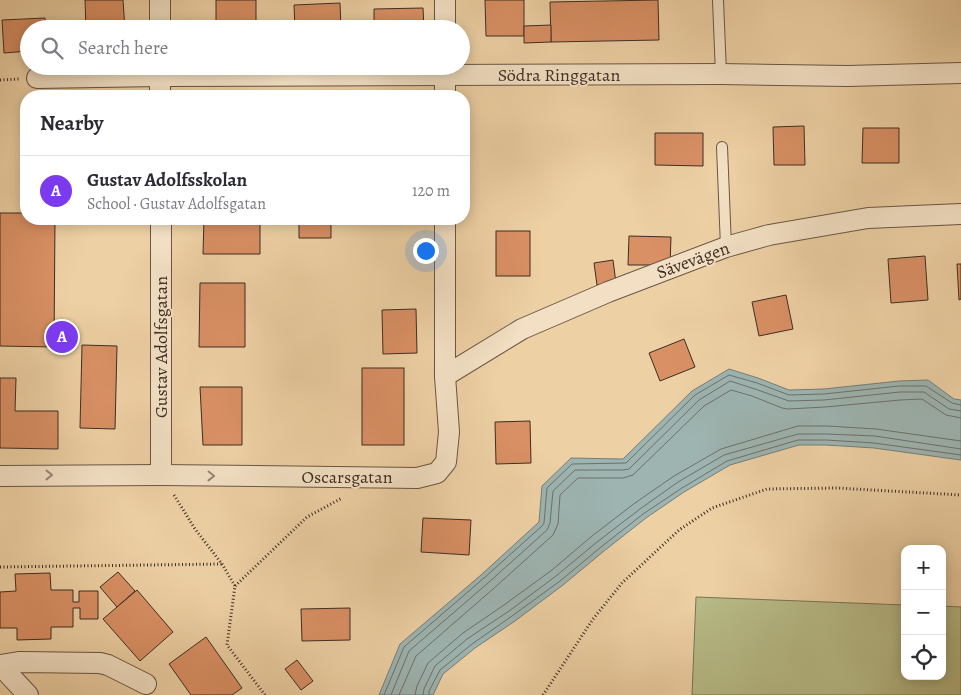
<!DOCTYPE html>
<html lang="en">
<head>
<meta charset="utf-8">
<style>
  :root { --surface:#fff; --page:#f2f2f3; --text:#2b2b33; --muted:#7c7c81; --line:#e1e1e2; --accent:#7c3aed }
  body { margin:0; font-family:Alegreya,serif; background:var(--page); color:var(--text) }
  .controls { position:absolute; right:15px; bottom:15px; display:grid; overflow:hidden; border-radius:10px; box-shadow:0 2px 12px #0003 }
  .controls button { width:45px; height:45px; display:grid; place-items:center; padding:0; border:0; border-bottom:1px solid var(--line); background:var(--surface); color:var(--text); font:25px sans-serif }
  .you { position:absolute; left:425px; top:250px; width:18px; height:18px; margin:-12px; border:4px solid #fff; border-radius:50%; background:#1a73e8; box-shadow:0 0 0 8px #1a73e833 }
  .badge { display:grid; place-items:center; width:32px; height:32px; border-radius:50%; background:var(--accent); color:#fff; font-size:16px; font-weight:700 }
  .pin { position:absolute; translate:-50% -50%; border:2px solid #fff; box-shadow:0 1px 5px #0006 }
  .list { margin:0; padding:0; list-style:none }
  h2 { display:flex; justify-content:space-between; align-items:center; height:65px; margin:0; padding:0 20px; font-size:21px }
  h2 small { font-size:16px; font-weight:400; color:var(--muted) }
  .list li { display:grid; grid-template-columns:32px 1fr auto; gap:15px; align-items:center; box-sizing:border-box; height:70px; padding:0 20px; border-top:1px solid var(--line) }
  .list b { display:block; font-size:19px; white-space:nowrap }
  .list p { margin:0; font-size:16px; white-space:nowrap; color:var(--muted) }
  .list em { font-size:16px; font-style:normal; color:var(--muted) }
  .icon { flex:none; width:28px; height:28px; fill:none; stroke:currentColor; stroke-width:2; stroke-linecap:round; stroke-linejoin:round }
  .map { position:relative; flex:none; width:961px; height:695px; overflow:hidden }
  .search { position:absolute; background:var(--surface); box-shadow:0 2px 12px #0003; left:20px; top:20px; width:450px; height:55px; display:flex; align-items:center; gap:12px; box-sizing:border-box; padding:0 18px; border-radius:28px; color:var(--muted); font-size:19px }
  .panel { position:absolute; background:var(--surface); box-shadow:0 2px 12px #0003; left:20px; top:90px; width:450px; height:135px; border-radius:20px }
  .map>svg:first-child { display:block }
  .green { fill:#b7bb87; stroke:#7a7456 }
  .water { fill:#9db4b1; stroke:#777e79 }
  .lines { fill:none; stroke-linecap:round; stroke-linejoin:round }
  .shore { stroke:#6e706b; stroke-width:1 }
  .building { fill:#d99064; stroke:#3e2d25 }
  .service-casing { stroke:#6a5645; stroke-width:12 }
  .minor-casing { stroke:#6a5645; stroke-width:22 }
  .path { stroke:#3e2d25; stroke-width:3; stroke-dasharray:1 2.5; stroke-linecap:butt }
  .service { stroke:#f3e0c4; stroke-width:10 }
  .minor { stroke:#f3e0c4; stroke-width:20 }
  .oneway { stroke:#988674 }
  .labels { text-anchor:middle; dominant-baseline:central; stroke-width:4; stroke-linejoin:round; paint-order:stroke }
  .street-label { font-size:18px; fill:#3e2d25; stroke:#f3e0c4 }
</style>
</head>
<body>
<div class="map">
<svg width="961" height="695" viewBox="0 0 961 695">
  <rect width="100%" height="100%" fill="#edd0a4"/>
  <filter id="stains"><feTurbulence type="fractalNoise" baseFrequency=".004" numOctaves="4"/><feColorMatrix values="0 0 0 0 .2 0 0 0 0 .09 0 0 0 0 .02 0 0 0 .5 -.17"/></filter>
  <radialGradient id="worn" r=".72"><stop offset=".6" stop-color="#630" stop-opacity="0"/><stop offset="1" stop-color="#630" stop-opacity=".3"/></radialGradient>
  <polygon class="green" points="696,597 905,605 905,676 942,676 942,606 961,607 961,695 692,695"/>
  <polygon class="water" points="729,369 758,378 789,390 824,389 899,381 928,380 954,399 961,400 961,460 874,448 826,445 799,445 730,465 684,492 646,518 604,551 563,585 515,621 475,648 443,674 433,695 379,695 400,644 481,575 539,522 542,486 571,458 623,459 692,391"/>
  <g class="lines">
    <g class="shore">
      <polyline points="384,695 404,647 484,578 542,526 544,523 547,488 572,464 626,463 695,395 729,375 757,383 789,395 824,394 899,386 926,386 952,403 961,405"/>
      <polyline points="391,695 409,651 488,583 547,530 550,523 553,491 575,470 623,470 629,469 699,400 730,381 755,389 789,401 824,400 900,392 924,392 949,409 961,411"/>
      <polyline points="399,695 416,656 493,589 553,535 558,524 560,495 578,478 623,478 633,475 704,406 731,390 752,396 782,408 788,409 825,407 900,400 922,399 946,415 961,418"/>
      <polyline points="415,695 417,686 428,663 463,633 504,605 552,570 592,536 635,503 674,476 721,449 798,426 827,426 876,429 961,441"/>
      <polyline points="423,695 424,689 435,666 467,639 509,611 556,576 597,542 640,509 678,482 724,455 798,434 826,434 875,436 961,449"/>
      <polyline points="429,695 429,691 440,670 472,644 512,616 560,581 601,547 643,514 682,488 727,461 798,440 826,440 874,443 961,455"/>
    </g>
  </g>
  <g class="building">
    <polygon points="85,0 123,0 125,29 86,29"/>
    <rect x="216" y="0" width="40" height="29"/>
    <polygon points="485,0 524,0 524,36 486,36"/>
    <polygon points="658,0 659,40 551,42 550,2"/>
    <polygon points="340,3 341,29 295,29 294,5"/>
    <polygon points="423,8 424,29 374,29 374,9"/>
    <polygon points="45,18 46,29 29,29 29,51 4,53 2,20"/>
    <polygon points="551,25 551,42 524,43 524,26"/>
    <polygon points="804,126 805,165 774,165 773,127"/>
    <polygon points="863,128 899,128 899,163 862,163"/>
    <polygon points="655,133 703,133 703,166 655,165"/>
    <polygon points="0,213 26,213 26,219 55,219 54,347 0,346"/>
    <polygon points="204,219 260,219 260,254 203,254"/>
    <polygon points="274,219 358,219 358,222 331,222 331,238 299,238 299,223 274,223"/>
    <rect x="496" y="231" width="34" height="45"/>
    <polygon points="629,236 671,237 670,265 628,265"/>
    <polygon points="925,256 928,300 891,303 888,259"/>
    <polygon points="613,260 616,283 597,285 594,263"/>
    <polygon points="957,264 961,264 961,299 959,300"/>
    <polygon points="200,283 245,283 245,347 199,347"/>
    <polygon points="786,295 793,329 759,336 752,302"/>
    <polygon points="416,309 417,353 383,354 382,310"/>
    <polygon points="684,339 695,367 660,381 649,353"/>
    <polygon points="82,345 117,346 115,429 80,428"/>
    <rect x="362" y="368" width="42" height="77"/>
    <polygon points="0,378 16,378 15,411 58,411 58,449 0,448"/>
    <polygon points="200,387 242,387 242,445 203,445"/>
    <polygon points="530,421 531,463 496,464 495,422"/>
    <polygon points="423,518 471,520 469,555 421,552"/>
    <polygon points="118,572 135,591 117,607 100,587"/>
    <polygon points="50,573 51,590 73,590 73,602 79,602 79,591 98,591 98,619 80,619 80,608 73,608 73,627 51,627 51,639 17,640 17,628 0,628 0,592 16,591 15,574"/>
    <polygon points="137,590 173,632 140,661 103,619"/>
    <polygon points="350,608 350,640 302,641 301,609"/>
    <polygon points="206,637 242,688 232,695 191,695 169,664"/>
    <polygon points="297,660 313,681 301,690 285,669"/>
  </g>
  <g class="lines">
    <defs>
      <g id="service">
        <polyline points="718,0 721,74"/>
        <polyline points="722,147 726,247"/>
      </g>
      <g id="minor">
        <polyline points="445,0 445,29"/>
        <polyline points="160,29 160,0"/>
        <polyline points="160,66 160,96"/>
        <polyline points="445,66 445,96"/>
        <polyline points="37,78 160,76 721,74 848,76 961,73"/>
        <polyline points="161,219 161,475"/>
        <polyline points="445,376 522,329 608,292 726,247 769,235 868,218 961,214"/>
        <polyline points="0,476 161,475 417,478 437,473 446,462 449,432 445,376 445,219"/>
        <polyline points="0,665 20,662 100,663 108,665 146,684"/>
        <polyline points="0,665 28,695"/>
      </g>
    </defs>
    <use href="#service" class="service-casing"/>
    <use href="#minor" class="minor-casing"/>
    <g class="path">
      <polyline points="0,80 19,79"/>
      <polyline points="174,495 195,529 222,564 235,586"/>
      <polyline points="0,567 222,564"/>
      <polyline points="265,695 227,645 235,586 307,517 342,498"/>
      <polyline points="543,695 593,619 622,583 679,530 712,508 767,489 837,488 961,495"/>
    </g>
    <use href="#service" class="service"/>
    <use href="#minor" class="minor"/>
  </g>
  <defs><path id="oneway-chevron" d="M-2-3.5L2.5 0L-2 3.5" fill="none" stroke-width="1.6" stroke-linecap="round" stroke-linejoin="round" transform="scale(1.25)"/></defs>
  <g class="oneway">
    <use href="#oneway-chevron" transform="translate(49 475)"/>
    <use href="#oneway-chevron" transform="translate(211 476) rotate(1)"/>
  </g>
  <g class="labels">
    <g class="street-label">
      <text x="559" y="75">Södra Ringgatan</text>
      <text transform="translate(693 260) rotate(-20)">Sävevägen</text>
      <text transform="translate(161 347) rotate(-90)">Gustav Adolfsgatan</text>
      <text x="347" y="477">Oscarsgatan</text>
    </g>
  </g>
  <rect width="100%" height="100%" filter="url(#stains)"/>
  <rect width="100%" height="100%" fill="url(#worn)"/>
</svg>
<div class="controls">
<button>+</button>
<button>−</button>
<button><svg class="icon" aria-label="locate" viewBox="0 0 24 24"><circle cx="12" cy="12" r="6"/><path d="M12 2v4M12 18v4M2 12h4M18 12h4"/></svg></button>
</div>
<div class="you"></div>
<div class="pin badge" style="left:62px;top:337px">A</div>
<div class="search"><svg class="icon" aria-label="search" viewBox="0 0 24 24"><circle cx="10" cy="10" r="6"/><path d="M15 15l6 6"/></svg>Search here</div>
<section class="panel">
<h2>Nearby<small></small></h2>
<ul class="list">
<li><span class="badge">A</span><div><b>Gustav Adolfsskolan</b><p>School · Gustav Adolfsgatan</p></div><em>120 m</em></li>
</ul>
</section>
</div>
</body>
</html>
